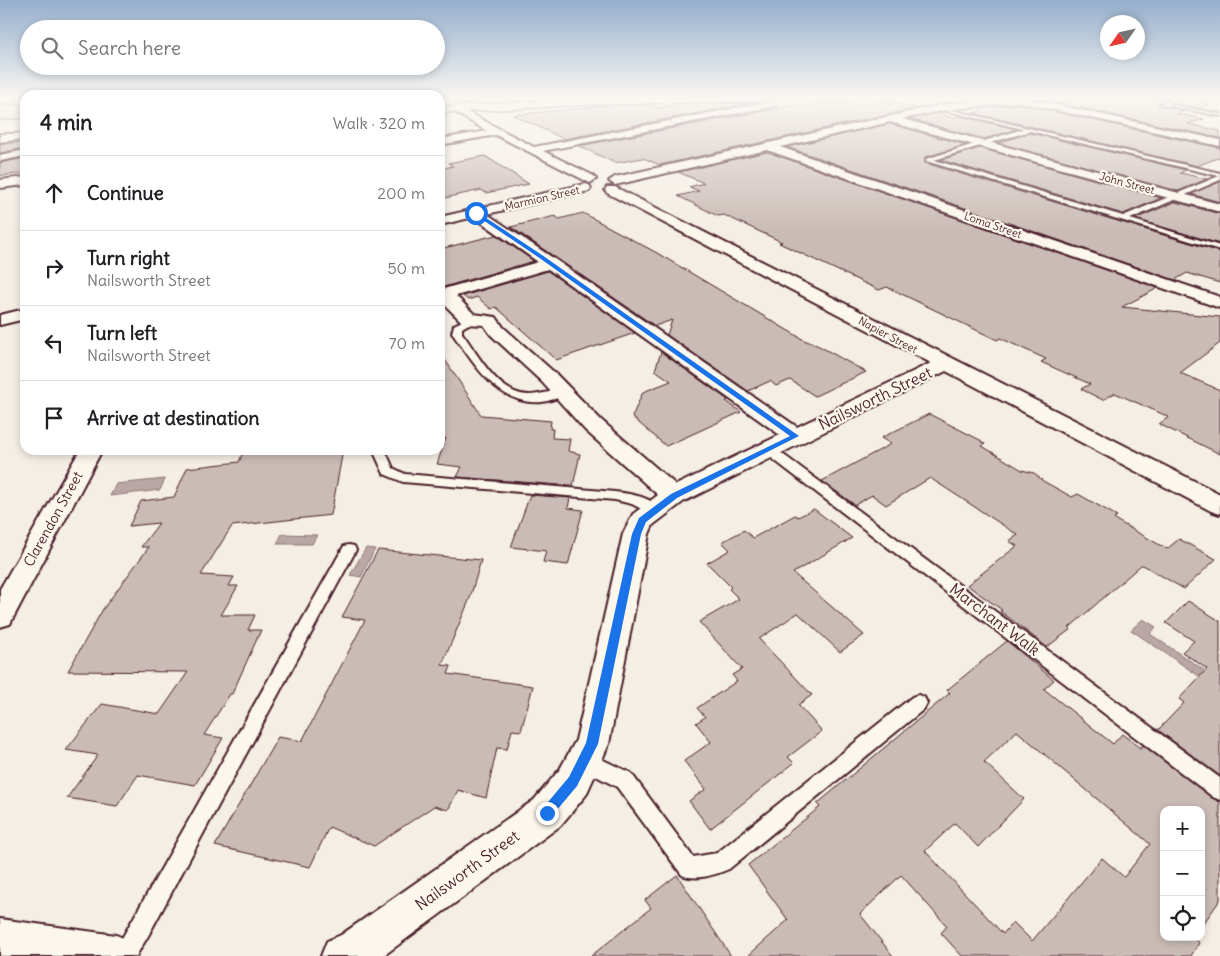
<!DOCTYPE html>
<html lang="en">
<head>
<meta charset="utf-8">
<style>
  :root { --surface:#fff; --page:#f2f2f2; --text:#202124; --muted:#757577; --line:#e0e0e0 }
  body { margin:0; font-family:Delius,sans-serif; background:var(--page); color:var(--text) }
  .controls { position:absolute; right:15px; bottom:15px; display:grid; overflow:hidden; border-radius:10px; box-shadow:0 2px 8px #0003 }
  .controls button { width:45px; height:45px; display:grid; place-items:center; padding:0; border:0; border-bottom:1px solid var(--line); background:var(--surface); color:var(--text); font:25px sans-serif }
  .compass { position:absolute; left:1100px; top:15px; width:45px; height:45px; border-radius:50%; background:var(--surface); box-shadow:0 2px 8px #0003; rotate:236deg }
  .stop { position:absolute; width:15px; height:15px; margin:-11px; border:4px solid #1a73e8; border-radius:50%; background:#fff }
  .stop.end { background:#1a73e8; border-color:#fff; box-shadow:0 1px 5px #0008 }
  .list { margin:0; padding:0; list-style:none }
  h2 { display:flex; justify-content:space-between; align-items:center; height:65px; margin:0; padding:0 20px; font-size:21px }
  h2 small { font-size:16px; font-weight:400; color:var(--muted) }
  .list li { display:grid; grid-template-columns:32px 1fr auto; gap:15px; align-items:center; box-sizing:border-box; height:75px; padding:0 20px; border-top:1px solid var(--line) }
  .list b { display:block; font-size:19px; white-space:nowrap }
  .list p { margin:0; font-size:16px; white-space:nowrap; color:var(--muted) }
  .list em { font-size:16px; font-style:normal; color:var(--muted) }
  .icon { flex:none; width:28px; height:28px; fill:none; stroke:currentColor; stroke-width:2; stroke-linecap:round; stroke-linejoin:round }
  .map { position:relative; flex:none; width:1220px; height:956px; overflow:hidden }
  .search { position:absolute; background:var(--surface); box-shadow:0 2px 8px #0003; left:20px; top:20px; width:425px; height:55px; display:flex; align-items:center; gap:12px; box-sizing:border-box; padding:0 18px; border-radius:28px; color:var(--muted); font-size:19px }
  .panel { position:absolute; background:var(--surface); box-shadow:0 2px 8px #0003; left:20px; top:90px; width:425px; height:365px; border-radius:15px }
  .map>svg:first-child { display:block }
  .built { fill:#e7dfd6 }
  .water { fill:#baa7a5; stroke:#8d7174 }
  .building { fill:#cabbb6; stroke:#4a1f2b; fill-rule:evenodd }
  .lines { fill:none; stroke-linecap:round; stroke-linejoin:round }
  .lane-casing { stroke:#4a1f2b; stroke-width:4 }
  .street-casing { stroke:#4a1f2b; stroke-width:4 }
  .secondary-casing { stroke:#4a1f2b; stroke-width:3 }
  .primary-casing { stroke:#4a1f2b; stroke-width:3 }
  .lane { fill:#fbf7ec; fill-rule:evenodd }
  .street { fill:#fbf7ec; fill-rule:evenodd }
  .secondary { fill:#fbf7ec; fill-rule:evenodd }
  .primary { fill:#fbf7ec; fill-rule:evenodd }
  .rail { stroke:#4a1f2b; stroke-width:1; stroke-dasharray:3 1; stroke-linecap:butt }
  .route { fill:#1a73e8 }
  .labels { text-anchor:middle; dominant-baseline:central; stroke-width:4.5; stroke-linejoin:round; paint-order:stroke }
  .far-street-label { font-size:11px; fill:#4a1f2b; stroke:#fbf7ec }
  .street-label { font-size:14px; fill:#4a1f2b; stroke:#fbf7ec }
  .near-street-label { font-size:16px; fill:#4a1f2b; stroke:#fbf7ec }
</style>
</head>
<body>
<div class="map">
<svg width="1220" height="956" viewBox="0 0 1220 956">
  <rect width="100%" height="100%" fill="#f4eee4"/>
  <filter id="ink" filterUnits="userSpaceOnUse"><feTurbulence type="fractalNoise" baseFrequency=".02" numOctaves="2"/><feDisplacementMap in="SourceGraphic" scale="10" xChannelSelector="R" yChannelSelector="G"/><feConvolveMatrix kernelMatrix="1 2 1 2 8 2 1 2 1" color-interpolation-filters="sRGB"/></filter>
  <g filter="url(#ink)">
    <polygon class="built" points="25,111 25,122 0,124 0,112"/>
    <g class="water">
      <polygon points="165,479 160,490 110,496 116,484"/>
      <polygon points="282,534 317,535 312,544 277,544"/>
      <polygon points="366,548 375,549 361,577 350,575"/>
      <polygon points="1143,619 1156,627 1150,634 1204,670 1199,676 1131,630"/>
    </g>
    <g class="building">
      <polygon points="1035,98 1168,98 1159,102 1158,105 1186,111 1177,114 1204,119 1188,124 1220,131 1220,138"/>
      <polygon points="1182,98 1208,98 1209,105 1198,108 1173,103"/>
      <polygon points="880,101 891,102 917,108 660,165 643,158 615,163 579,146 801,104 807,106 824,102 830,104 853,102 865,105"/>
      <polygon points="750,103 564,139 513,115 602,106 650,105 661,108 680,104"/>
      <polygon points="1019,104 1220,148 1220,157 1197,166 973,113 981,111 981,108"/>
      <polygon points="938,113 954,118 960,116 1016,129 984,139 910,119"/>
      <polygon points="890,124 966,145 925,157 925,163 1220,252 1220,283 1187,273 1175,280 787,147"/>
      <polygon points="1030,133 1186,170 1180,173 1207,179 1178,191 998,143"/>
      <polygon points="25,142 25,148 0,153 0,144"/>
      <polygon points="979,148 1161,198 1123,214 941,160"/>
      <polygon points="767,152 1158,288 1122,307 1220,317 1220,343 1180,373 1220,390 1220,454 1159,424 1169,417 1115,393 1103,400 1081,389 1090,384 1041,362 1046,359 1000,338 997,340 887,287 879,290 779,243 782,242 724,215 718,216 678,196 699,191 689,187 704,183 678,172"/>
      <polygon points="485,156 529,184 486,193 481,190 440,199 440,169 453,166 448,163"/>
      <polygon points="25,158 25,173 0,176 0,163"/>
      <polygon points="1220,182 1220,202 1191,194"/>
      <polygon points="1175,202 1220,214 1220,244 1135,219"/>
      <polygon points="583,213 657,253 804,340 819,346 866,372 815,396 790,380 776,386 770,381 748,391 667,335 672,320 655,326 511,227 555,216 559,219"/>
      <polygon points="496,235 534,261 440,288 440,249"/>
      <polygon points="548,271 635,333 556,360 496,307 491,309 477,297 468,300 463,296"/>
      <polygon points="440,352 481,415 551,421 550,429 553,429 552,438 570,439 568,451 580,454 573,486 457,477 462,467 437,464 446,438 440,440"/>
      <polygon points="661,352 728,400 726,401 741,412 666,446 632,417 643,392 671,381 655,370"/>
      <polygon points="929,414 982,441 981,442 985,444 982,446 1022,470 1034,473 1043,481 1072,497 1078,494 1117,516 1114,519 1167,549 1179,539 1216,559 1184,589 1143,565 1141,565 1069,628 1071,629 1047,647 1000,611 1002,610 967,585 1017,546 1009,541 1018,535 930,478 886,505 872,495 855,505 822,481 891,444 881,438"/>
      <polygon points="244,450 343,450 331,515 232,526 201,575 234,577 229,586 238,586 221,615 255,615 248,630 261,630 232,694 230,694 204,735 223,738 195,785 138,775 117,806 67,798 98,755 66,750 102,704 159,714 188,672 68,671 103,609 149,547 141,547 159,523 129,526 141,501 174,497 187,468 239,462"/>
      <polygon points="530,495 570,498 568,508 583,510 568,565 543,562 546,551 511,547"/>
      <polygon points="814,509 852,538 793,573 864,635 840,652 798,613 759,639 812,695 798,705 822,731 788,757 794,763 710,829 689,801 706,789 684,761 711,742 696,723 705,717 697,708 737,681 732,675 742,669 699,622 739,599 729,589 731,587 707,563 730,550 722,542 744,530 753,538 795,515 798,517"/>
      <polygon points="378,550 481,560 470,598 442,665 451,666 448,674 533,686 521,731 512,730 507,749 497,748 486,798 458,790 448,810 434,806 374,846 329,827 310,867 215,846 278,737 302,741 365,620 342,617"/>
      <polygon points="1188,601 1220,621 1220,776 1158,730 1184,703 1179,699 1207,669 1182,652 1194,641 1166,623"/>
      <path d="M1007,641L1054,680L1044,689L1113,744L1122,734L1140,748L1143,745L1212,798L1220,802V900L1201,927V810H1164V937H1194L1199,943L1191,956H962L941,933L947,926L901,875L860,914L893,956H748L788,920L748,865L820,807L817,804L950,693L947,690ZM1017,731L1150,844L1124,877L1102,858L1032,941L1013,922L1003,934L925,851L955,823L978,847L1024,799L984,762Z"/>
      <polygon points="677,875 731,956 591,956 651,908 645,900"/>
    </g>
    <g class="lines">
      <defs>
        <g id="lane">
          <polygon points="1173,98 1180,98 1167,104 1220,114 1220,116 1160,104"/>
          <path d="M939,107L1220,173V180L1130,219L1220,246V250L926,161V159L1023,129L939,109ZM1030,131L1219,176L1123,216L934,160Z"/>
          <path d="M470,317L475,320L462,328V333C478,354 498,395 529,395C541,395 558,388 568,391L569,393L568,395C559,397 550,401 542,402C497,406 475,364 452,333L454,325Z"/>
          <polygon points="769,446 773,447 1220,778 1220,800 1213,797 765,453 763,450"/>
          <path d="M373,450H385L393,468L405,474L615,492C630,494 651,496 660,510L658,513L653,515L632,504L615,500L403,482L384,474Z"/>
          <polygon points="349,545 354,546 356,550 148,936 136,956 112,956 344,546"/>
          <path d="M918,695L924,697L927,703L924,709L729,869C716,875 695,881 682,875L617,787L577,766L575,760L577,754L584,751L631,773L693,857L717,853L912,697Z"/>
        </g>
        <g id="street">
          <polygon points="1006,98 1024,98 1220,140 1220,146 1019,102 945,110 902,119 1220,204 1220,212 890,122 780,147 1220,297 1220,308 767,150 615,185 609,181 615,177 945,104"/>
          <polygon points="772,101 775,102 775,106 543,151 594,176 596,179 590,183 496,135 440,145 440,139 487,131 453,111 453,107 456,106 534,147"/>
          <polygon points="25,150 25,156 0,161 0,155"/>
          <polygon points="25,177 25,185 0,188 0,180"/>
          <path d="M585,184L589,185L591,188L589,191L487,214L556,260L797,427L931,363L607,193L605,190L607,187H615L1220,494V514L1211,511L946,371L683,502L653,525L649,534L609,744L586,795L560,826L383,956H321L327,941L341,935L534,800L560,769L576,740L623,534L633,514L658,495L585,430L542,382L491,335L484,325L464,324L440,300V290L538,262L474,217L440,225V217ZM548,269L780,435L676,485L601,420L556,374L503,327L496,317L474,314L456,296Z"/>
          <polygon points="25,309 25,319 0,325 0,315"/>
          <polygon points="80,450 102,450 10,624 0,627 0,589"/>
          <polygon points="0,919 116,935 131,941 137,956 0,956"/>
        </g>
        <polygon id="secondary" points="0,98 25,98 25,103 0,104"/>
        <g id="primary">
          <polygon points="586,98 771,98 766,101 594,104 440,113 440,107"/>
          <polygon points="25,133 25,139 0,142 0,134"/>
        </g>
      </defs>
      <use href="#lane" class="lane-casing"/>
      <use href="#street" class="street-casing"/>
      <use href="#secondary" class="secondary-casing"/>
      <use href="#primary" class="primary-casing"/>
      <use href="#lane" class="lane"/>
      <use href="#street" class="street"/>
      <use href="#secondary" class="secondary"/>
      <use href="#primary" class="primary"/>
      <polyline class="rail" points="0,120 25,119"/>
    </g>
  </g>
  <linearGradient id="sky" x2="0" y2="1"><stop stop-color="#95afcd"/><stop offset="0.42" stop-color="#faf7f3"/><stop offset="1" stop-color="#faf7f3" stop-opacity="0"/></linearGradient>
  <rect width="1220" height="232" fill="url(#sky)"/>
  <polygon class="route" points="474,212 477,212 542,255 799,436 677,498 646,522 641,534 598,744 577,786 551,817 547,819 543,817 541,813 543,808 569,777 586,743 632,534 639,518 671,494 790,436 538,257 474,214"/>
  <g class="labels">
    <g class="far-street-label">
      <text transform="translate(1127 183) rotate(15)">John Street</text>
      <text transform="translate(542 198) rotate(-13)">Marmion Street</text>
      <text transform="translate(993 225) rotate(19)">Loma Street</text>
      <text transform="translate(888 335) rotate(28)">Napier Street</text>
    </g>
    <g class="street-label">
      <text transform="translate(53 519) rotate(-61)">Clarendon Street</text>
    </g>
    <g class="near-street-label">
      <text transform="translate(875 398) rotate(-26)">Nailsworth Street</text>
      <text transform="translate(995 619) rotate(37)">Marchant Walk</text>
      <text transform="translate(467 870) rotate(-36)">Nailsworth Street</text>
    </g>
  </g>
</svg>
<div class="controls">
<button>+</button>
<button>−</button>
<button><svg class="icon" aria-label="locate" viewBox="0 0 24 24"><circle cx="12" cy="12" r="6"/><path d="M12 2v4M12 18v4M2 12h4M18 12h4"/></svg></button>
</div>
<svg class="compass" viewBox="-18 -18 36 36"><path d="M0-13l5 13h-10z" fill="#e53935"/><path d="M0 13l5-13h-10z" fill="#757577"/></svg>
<div class="stop" style="left:476px;top:213px"></div>
<div class="stop end" style="left:547px;top:813px"></div>
<div class="search"><svg class="icon" aria-label="search" viewBox="0 0 24 24"><circle cx="10" cy="10" r="6"/><path d="M15 15l6 6"/></svg>Search here</div>
<section class="panel">
<h2>4 min<small>Walk · 320 m</small></h2>
<ul class="list">
<li><svg class="icon" aria-label="ahead" viewBox="0 0 24 24"><path d="M12 20V5M6 11l6-6 6 6"/></svg><div><b>Continue</b></div><em>200 m</em></li>
<li><svg class="icon" aria-label="right" viewBox="0 0 24 24"><path d="M7 20v-9h11M14 6l5 5-5 5"/></svg><div><b>Turn right</b><p>Nailsworth Street</p></div><em>50 m</em></li>
<li><svg class="icon" aria-label="left" viewBox="0 0 24 24"><path d="M17 20v-9H6M10 6l-5 5 5 5"/></svg><div><b>Turn left</b><p>Nailsworth Street</p></div><em>70 m</em></li>
<li><svg class="icon" aria-label="arrive" viewBox="0 0 24 24"><path d="M6 21V4h12l-3 4 3 4H6"/></svg><div><b>Arrive at destination</b></div></li>
</ul>
</section>
</div>
</body>
</html>
